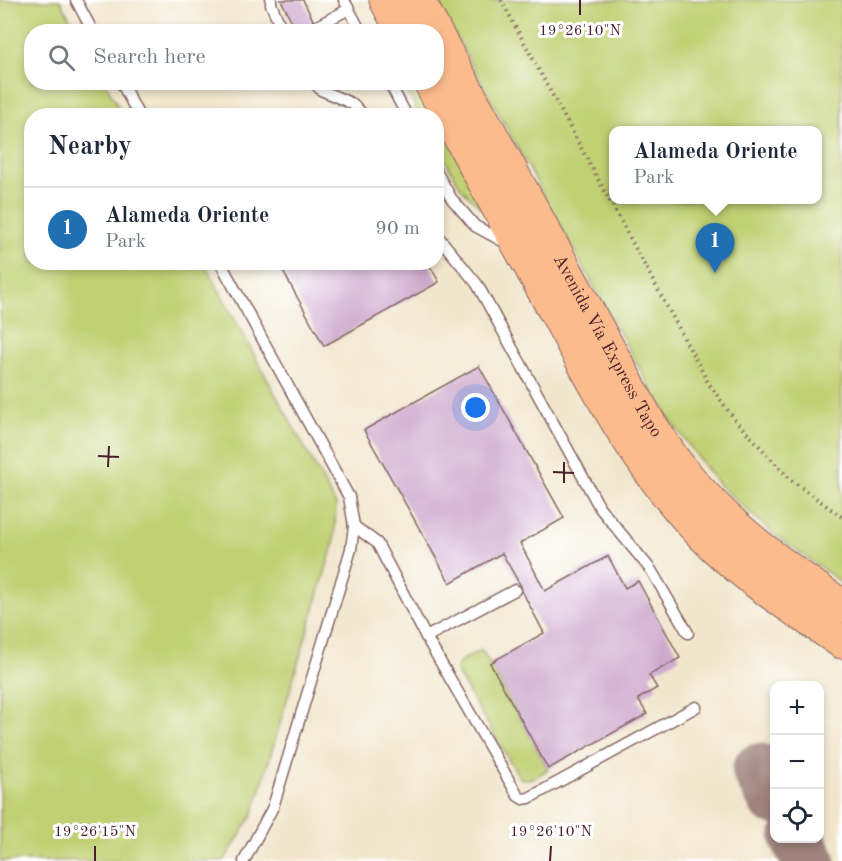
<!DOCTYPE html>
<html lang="en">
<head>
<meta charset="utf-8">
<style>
  :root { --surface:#fff; --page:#f6f6f7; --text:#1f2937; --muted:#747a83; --line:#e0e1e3; --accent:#1f6fb2 }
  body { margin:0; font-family:"Old Standard TT",serif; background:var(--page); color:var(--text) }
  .controls { position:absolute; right:18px; bottom:18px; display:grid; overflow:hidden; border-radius:12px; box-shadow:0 3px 9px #0003 }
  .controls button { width:54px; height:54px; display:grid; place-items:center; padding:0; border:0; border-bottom:2px solid var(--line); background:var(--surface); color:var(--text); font:30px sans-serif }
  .you { position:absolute; left:476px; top:408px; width:21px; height:21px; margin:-15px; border:4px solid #fff; border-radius:50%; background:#1a73e8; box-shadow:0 0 0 9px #1a73e833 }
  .badge { display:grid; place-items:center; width:39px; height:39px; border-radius:50%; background:var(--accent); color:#fff; font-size:20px; font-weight:700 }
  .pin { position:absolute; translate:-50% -50px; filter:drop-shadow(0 2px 3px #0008) }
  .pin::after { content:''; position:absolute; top:32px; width:21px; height:18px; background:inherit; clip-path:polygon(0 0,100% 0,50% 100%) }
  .popup { position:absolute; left:609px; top:126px; width:213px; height:78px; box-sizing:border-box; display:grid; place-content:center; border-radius:12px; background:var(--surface); filter:drop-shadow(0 2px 4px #0005); font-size:20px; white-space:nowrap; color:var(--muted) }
  .popup b { font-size:22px; color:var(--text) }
  .popup::after { content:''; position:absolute; left:50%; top:100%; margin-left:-12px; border:12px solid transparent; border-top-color:var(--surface) }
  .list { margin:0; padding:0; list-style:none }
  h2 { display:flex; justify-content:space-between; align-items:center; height:78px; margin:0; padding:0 24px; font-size:26px }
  h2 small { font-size:20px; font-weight:400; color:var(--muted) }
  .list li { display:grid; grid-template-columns:39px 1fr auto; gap:18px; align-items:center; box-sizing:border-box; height:84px; padding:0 24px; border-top:2px solid var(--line) }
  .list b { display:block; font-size:22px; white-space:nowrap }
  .list p { margin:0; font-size:20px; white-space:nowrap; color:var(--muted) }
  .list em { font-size:20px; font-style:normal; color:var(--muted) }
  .icon { flex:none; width:33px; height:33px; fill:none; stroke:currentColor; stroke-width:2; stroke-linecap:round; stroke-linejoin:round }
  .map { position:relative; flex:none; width:842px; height:861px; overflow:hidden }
  .search { position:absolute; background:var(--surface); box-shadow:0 3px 9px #0003; left:24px; top:24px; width:420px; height:66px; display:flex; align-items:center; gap:15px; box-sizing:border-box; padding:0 21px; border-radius:24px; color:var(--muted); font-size:22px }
  .panel { position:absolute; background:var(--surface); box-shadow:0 3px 9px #0003; left:24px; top:108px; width:420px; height:162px; border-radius:24px }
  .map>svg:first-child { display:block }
  .green { fill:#c0d072; stroke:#85784e; stroke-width:1.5; fill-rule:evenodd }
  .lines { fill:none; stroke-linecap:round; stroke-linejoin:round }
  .taxiway { stroke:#9e827c; stroke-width:54 }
  .building { fill:#cea9cd }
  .service-casing { stroke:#846563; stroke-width:13 }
  .primary-casing { stroke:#846563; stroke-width:35 }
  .path { stroke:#846563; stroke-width:4; stroke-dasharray:1.5 4.5; stroke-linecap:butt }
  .service { stroke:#fff; stroke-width:10 }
  .primary { stroke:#fbbb8d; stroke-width:33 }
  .ticks { fill:none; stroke:#4a1f2b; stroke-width:2 }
  .labels { text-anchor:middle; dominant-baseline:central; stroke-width:6; stroke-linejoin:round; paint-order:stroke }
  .street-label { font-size:18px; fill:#4a1f2b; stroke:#fff }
  .ticks-label { font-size:15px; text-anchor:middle; fill:#4a1f2b; stroke:#fff; stroke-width:6; stroke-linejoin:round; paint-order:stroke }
</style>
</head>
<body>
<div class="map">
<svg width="842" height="861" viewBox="0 0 842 861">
  <rect width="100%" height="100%" fill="#fff"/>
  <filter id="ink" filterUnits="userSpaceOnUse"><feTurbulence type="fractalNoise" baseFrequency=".0167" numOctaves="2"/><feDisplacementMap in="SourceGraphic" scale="12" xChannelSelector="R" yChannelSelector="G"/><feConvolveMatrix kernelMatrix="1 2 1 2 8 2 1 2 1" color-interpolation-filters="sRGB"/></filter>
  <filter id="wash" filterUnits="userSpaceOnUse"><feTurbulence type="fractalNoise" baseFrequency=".008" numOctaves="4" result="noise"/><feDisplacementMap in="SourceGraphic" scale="24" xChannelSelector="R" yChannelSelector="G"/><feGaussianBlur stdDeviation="1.35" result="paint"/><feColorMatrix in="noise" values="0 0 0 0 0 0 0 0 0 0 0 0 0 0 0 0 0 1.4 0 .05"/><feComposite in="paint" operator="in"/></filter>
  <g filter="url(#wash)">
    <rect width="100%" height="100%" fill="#f1e6cc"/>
    <g class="green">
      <polygon points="0,0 60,0 77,31 32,32 32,82 105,83 123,115 32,116 32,262 204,263 336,505 334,542 253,814 224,861 0,861"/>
      <path d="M436,0H842V583L775,535L719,485L705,467L668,417L635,361ZM613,130H817V200H613Z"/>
      <polygon points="402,83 419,83 484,205 482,208 480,207 461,188 437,146 436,116 420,115"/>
      <path d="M481,650L490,663L548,769C538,776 532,781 520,778L457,673L456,669L459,662Z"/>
    </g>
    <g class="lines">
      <g class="taxiway">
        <polyline points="759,770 774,798"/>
        <polyline points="797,838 809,861"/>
      </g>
    </g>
    <g id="blocks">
      <g class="building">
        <polygon points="281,0 303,0 313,20 310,25 312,32 297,32"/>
        <polygon points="278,262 428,262 439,282 324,346"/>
        <polygon points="479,366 564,518 520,543 545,591 608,556 625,588 638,581 680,658 649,675 657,688 638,699 647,714 548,769 490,663 544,633 522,591 521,586 519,583 502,553 450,583 364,430"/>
      </g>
    </g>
  </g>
  <g filter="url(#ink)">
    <use href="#blocks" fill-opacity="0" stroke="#846563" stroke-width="1.5"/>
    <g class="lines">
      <defs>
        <g id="service">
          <polyline points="76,0 93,32"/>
          <polyline points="271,0 271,4 283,32"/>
          <polyline points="344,0 361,32"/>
          <polyline points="317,26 349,9"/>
          <polyline points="121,82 139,116"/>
          <polyline points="313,82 321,90 353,104 364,116"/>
          <polyline points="389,82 407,116"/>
          <polyline points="436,171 451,198 475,226 508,244"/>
          <polyline points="436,234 477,284 600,508 651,570 688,633"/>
          <polyline points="220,262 349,497 354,526 351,549 273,807 244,861"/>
          <polyline points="354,526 377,543 426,637 518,796 523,799 529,798 696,707"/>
          <polyline points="426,637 515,590"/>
        </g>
        <g id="primary">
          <polyline points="386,0 403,32"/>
          <polyline points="418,0 435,32"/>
          <path id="s1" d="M436,34L648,421C659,437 669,455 682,470C726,526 784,567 842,606"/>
          <path d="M430,82C473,161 515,240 559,318C600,394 641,471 702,534C743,577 793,608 842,642"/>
        </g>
      </defs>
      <use href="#service" class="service-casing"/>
      <use href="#primary" class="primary-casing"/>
      <polyline class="path" points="501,0 709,384 735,420 791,480 842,517"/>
      <use href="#service" class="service"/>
      <use href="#primary" class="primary"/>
    </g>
  </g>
  <path class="ticks" d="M580,15V0M98,456L119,457M108,467L109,446M553,472L574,473M564,483V462M95,861V846M550,861L551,846"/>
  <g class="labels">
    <g class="street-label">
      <text stroke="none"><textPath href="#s1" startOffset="356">Avenida Vía Express Tapo</textPath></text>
    </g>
  </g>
  <g class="ticks-label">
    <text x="580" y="35">19°26'10"N</text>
    <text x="95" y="836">19°26'15"N</text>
    <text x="551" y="836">19°26'10"N</text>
  </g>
</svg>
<div class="controls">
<button>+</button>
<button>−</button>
<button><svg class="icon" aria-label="locate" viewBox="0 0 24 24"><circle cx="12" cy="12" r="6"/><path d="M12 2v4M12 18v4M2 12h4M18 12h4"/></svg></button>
</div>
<div class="you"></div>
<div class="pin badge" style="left:715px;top:273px">1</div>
<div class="popup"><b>Alameda Oriente</b>Park</div>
<div class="search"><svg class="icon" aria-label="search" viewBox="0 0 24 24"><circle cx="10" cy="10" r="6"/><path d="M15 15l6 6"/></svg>Search here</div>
<section class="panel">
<h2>Nearby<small></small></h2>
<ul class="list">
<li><span class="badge">1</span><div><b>Alameda Oriente</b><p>Park</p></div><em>90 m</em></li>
</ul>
</section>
</div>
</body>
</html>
